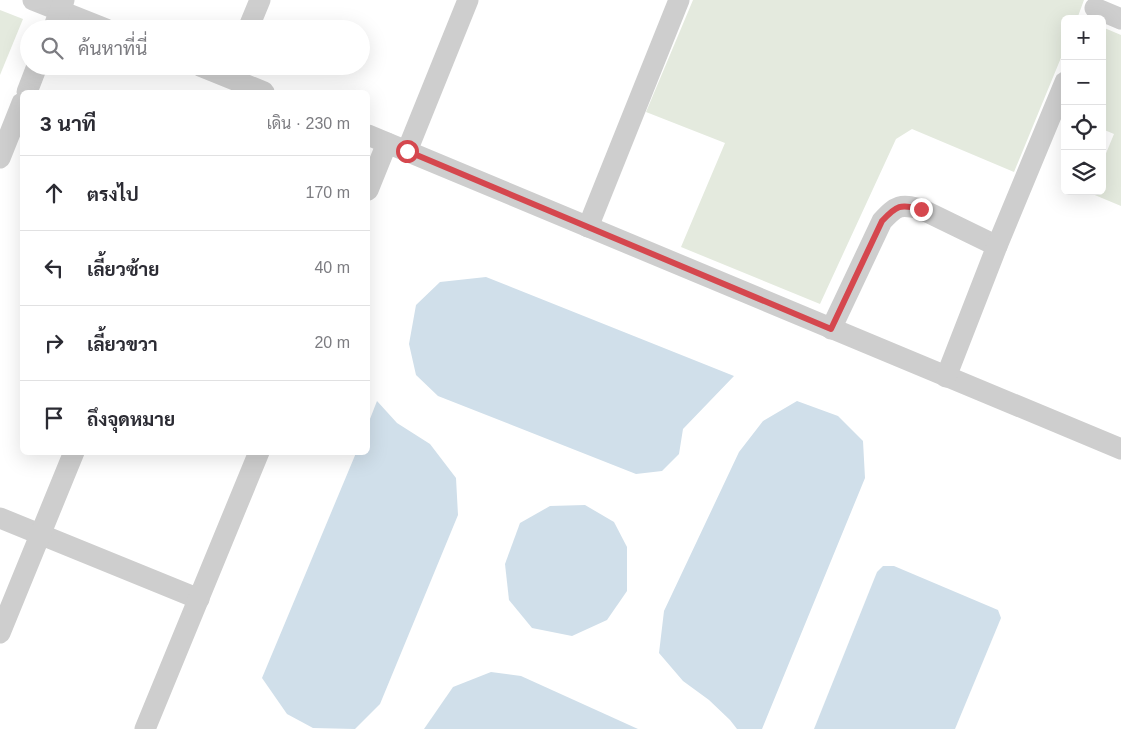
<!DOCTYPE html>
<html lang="th">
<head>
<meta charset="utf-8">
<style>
  :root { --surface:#fff; --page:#f2f2f3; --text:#2b2b33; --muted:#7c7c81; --line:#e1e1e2 }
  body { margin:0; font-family:Helvetica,Sarabun,sans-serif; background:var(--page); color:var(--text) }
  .controls { position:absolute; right:15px; top:15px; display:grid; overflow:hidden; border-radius:8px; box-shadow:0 5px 20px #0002 }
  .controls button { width:45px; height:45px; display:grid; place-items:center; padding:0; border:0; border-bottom:1px solid var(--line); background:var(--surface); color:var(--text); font:25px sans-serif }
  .stop { position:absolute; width:15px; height:15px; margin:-11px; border:4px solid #d5474e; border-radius:50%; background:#fff }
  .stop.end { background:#d5474e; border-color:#fff; box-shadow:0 1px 5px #0008 }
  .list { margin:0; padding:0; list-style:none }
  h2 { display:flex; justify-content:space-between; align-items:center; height:65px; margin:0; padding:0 20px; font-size:21px }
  h2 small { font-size:16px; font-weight:400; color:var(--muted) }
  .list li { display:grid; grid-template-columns:32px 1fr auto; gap:15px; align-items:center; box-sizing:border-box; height:75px; padding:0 20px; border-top:1px solid var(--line) }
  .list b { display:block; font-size:19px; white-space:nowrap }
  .list em { font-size:16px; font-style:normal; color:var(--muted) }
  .icon { flex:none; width:28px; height:28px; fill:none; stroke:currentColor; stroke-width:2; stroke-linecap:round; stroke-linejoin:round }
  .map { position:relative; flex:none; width:1121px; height:729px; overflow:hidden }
  .search { position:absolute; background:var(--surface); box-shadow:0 5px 20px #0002; left:20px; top:20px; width:350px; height:55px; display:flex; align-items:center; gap:12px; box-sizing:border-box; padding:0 18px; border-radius:28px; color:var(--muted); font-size:19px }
  .panel { position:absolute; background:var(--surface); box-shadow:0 5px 20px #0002; left:20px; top:90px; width:350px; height:365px; border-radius:8px }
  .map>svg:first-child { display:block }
  .green { fill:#e4eade }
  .water { fill:#d0dfea }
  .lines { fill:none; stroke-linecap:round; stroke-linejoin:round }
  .minor { stroke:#cecece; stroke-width:21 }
  .route { stroke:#d5474e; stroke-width:6 }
</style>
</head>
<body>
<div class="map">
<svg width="1121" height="729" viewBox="0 0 1121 729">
  <rect width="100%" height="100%" fill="#fff"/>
  <g class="green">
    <polygon points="693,0 1084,0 1077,19 1065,19 1065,48 1014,172 912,129 896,139 820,304 681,247 725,143 646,112"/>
    <polygon points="0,10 23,19 0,75"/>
    <polygon points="1102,27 1121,35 1121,206 1090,193 1090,191 1102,191 1102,163 1114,134 1102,129"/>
  </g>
  <g class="water">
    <polygon points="486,277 734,376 683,429 679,454 662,471 636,474 438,396 416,375 409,344 416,305 440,282"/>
    <polygon points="377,401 397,423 430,444 456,478 458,515 380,704 355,729 313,728 287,714 262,678 356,453 368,452 368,424"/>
    <polygon points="797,401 838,416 863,441 865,478 762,729 737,729 730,720 709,700 683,681 659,653 664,611 739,452 763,421"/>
    <polygon points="585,505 614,522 627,547 627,591 607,620 572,636 532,628 509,600 505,564 520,523 550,506"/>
    <polygon points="883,566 894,566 998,610 1001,618 955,729 814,729 877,572"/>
    <polygon points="491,672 521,676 638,729 424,729 453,687"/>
  </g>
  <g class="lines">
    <g class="minor">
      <polyline points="33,0 106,29"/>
      <polyline points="1095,8 1121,19"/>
      <polyline points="53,29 64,0"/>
      <polyline points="248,29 260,0"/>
      <polyline points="200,66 264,92"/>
      <polyline points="27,92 37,66"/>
      <polyline points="368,135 1121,449"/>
      <polyline points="407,151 468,0"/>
      <polyline points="0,158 22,103"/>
      <polyline points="368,190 387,143"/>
      <polyline points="588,227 679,0"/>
      <path d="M831,329L882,221C897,205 900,204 921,209L997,246"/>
      <polyline points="946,377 997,246 1065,82"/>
      <polyline points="0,518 199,599"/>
      <polyline points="0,633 74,452"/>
      <polyline points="145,729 259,452"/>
    </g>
  </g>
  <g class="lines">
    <path class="route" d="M407,151L831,329L882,221C897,205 900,204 921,209"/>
  </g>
</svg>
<div class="controls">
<button>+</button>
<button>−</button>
<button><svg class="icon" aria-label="locate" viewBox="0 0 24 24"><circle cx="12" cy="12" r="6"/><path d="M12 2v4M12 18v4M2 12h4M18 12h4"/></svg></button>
<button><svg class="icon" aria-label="layers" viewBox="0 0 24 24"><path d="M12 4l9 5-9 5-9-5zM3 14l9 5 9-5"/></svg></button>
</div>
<div class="stop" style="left:407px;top:151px"></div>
<div class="stop end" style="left:921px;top:209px"></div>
<div class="search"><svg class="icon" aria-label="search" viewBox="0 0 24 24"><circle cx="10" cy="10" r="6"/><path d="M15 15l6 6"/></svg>ค้นหาที่นี่</div>
<section class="panel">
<h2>3 นาที<small>เดิน · 230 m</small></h2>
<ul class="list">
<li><svg class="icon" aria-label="ahead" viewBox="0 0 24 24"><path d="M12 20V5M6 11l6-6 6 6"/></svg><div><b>ตรงไป</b></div><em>170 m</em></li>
<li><svg class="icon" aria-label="left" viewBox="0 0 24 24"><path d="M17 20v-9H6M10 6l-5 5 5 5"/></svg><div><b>เลี้ยวซ้าย</b></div><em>40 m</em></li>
<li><svg class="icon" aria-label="right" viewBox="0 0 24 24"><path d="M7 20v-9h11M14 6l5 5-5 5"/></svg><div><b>เลี้ยวขวา</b></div><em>20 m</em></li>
<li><svg class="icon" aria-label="arrive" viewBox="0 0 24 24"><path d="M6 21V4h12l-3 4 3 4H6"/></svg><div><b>ถึงจุดหมาย</b></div></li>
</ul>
</section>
</div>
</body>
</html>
